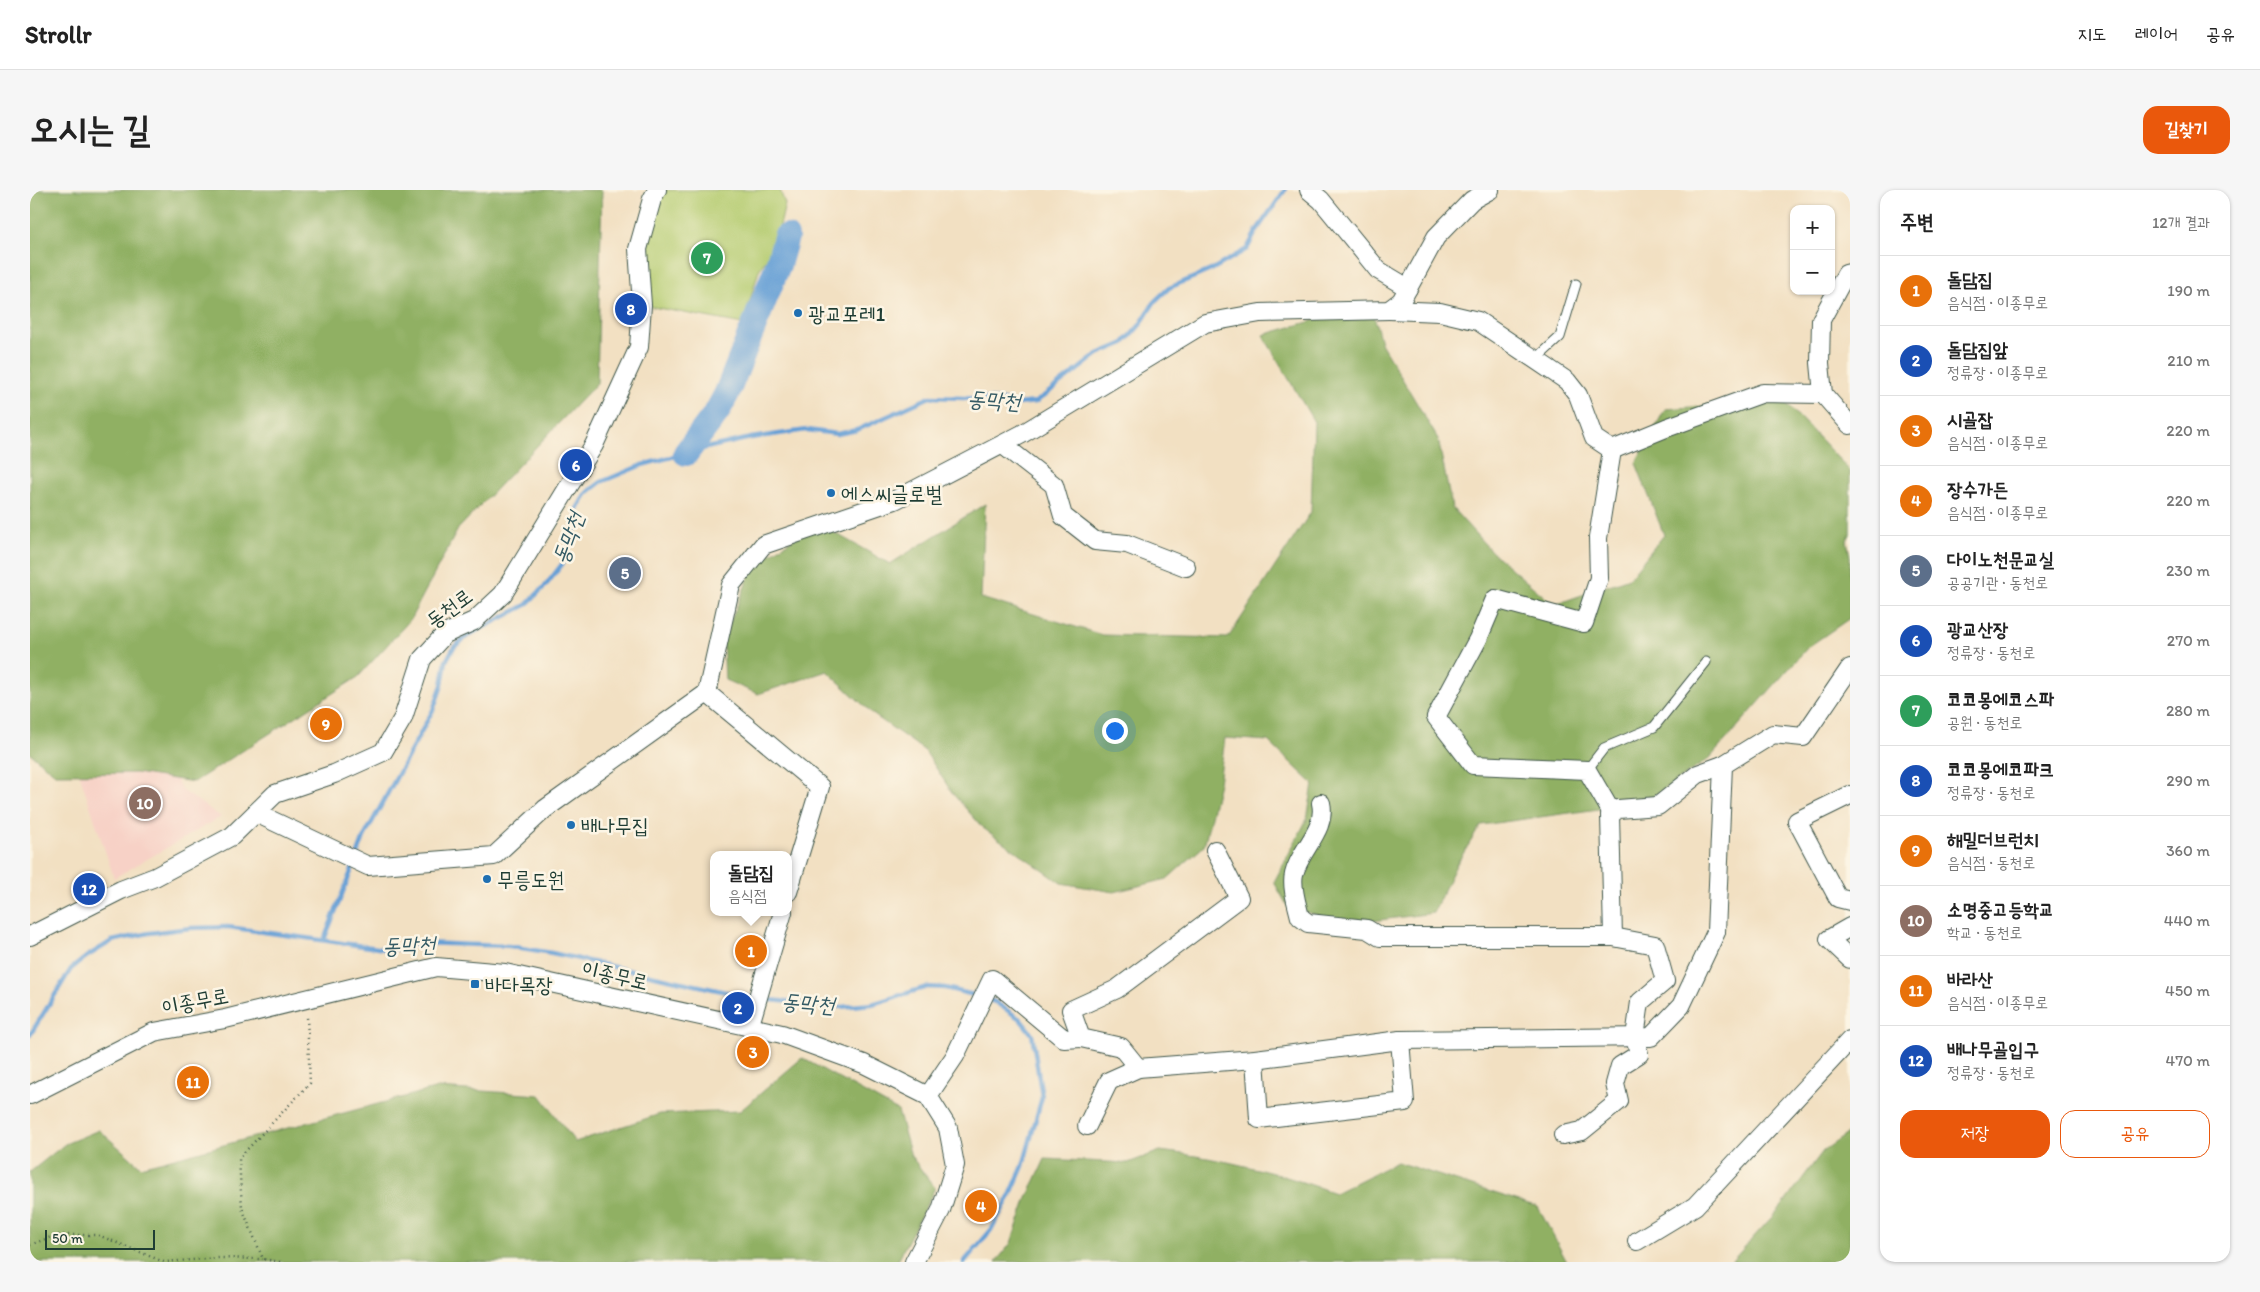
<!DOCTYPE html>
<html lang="ko">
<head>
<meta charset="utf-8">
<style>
  :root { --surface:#fff; --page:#f6f6f6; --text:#222; --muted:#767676; --line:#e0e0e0; --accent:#ea580c }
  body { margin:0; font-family:Itim,"Poor Story",sans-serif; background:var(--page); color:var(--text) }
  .controls { position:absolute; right:15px; top:15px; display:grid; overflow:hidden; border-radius:10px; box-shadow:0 1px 4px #0004 }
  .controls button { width:45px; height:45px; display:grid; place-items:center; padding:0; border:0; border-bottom:1px solid var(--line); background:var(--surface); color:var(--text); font:25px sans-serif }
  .scale { position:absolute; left:15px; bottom:12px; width:110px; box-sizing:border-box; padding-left:5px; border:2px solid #1f3d34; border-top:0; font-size:14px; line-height:18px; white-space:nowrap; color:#1f3d34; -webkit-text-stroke:4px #fcf5e5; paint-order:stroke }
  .you { position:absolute; left:1084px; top:540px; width:18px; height:18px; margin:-12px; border:4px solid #fff; border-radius:50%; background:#1a73e8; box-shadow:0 0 0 8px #1a73e833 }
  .badge { display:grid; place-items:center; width:32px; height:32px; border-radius:50%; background:var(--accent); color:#fff; font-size:16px; font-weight:700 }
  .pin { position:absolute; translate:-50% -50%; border:2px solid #fff; box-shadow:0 1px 5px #0006 }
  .popup { position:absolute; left:680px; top:661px; width:82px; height:65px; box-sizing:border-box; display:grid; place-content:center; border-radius:10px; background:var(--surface); filter:drop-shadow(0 1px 4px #0005); font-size:16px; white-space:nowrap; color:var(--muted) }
  .popup b { font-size:19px; color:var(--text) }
  .popup::after { content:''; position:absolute; left:50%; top:100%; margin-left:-10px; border:10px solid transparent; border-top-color:var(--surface) }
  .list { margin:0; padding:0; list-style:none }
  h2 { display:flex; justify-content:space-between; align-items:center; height:65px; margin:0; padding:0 20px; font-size:21px }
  h2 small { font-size:16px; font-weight:400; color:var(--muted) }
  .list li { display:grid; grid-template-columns:32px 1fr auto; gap:15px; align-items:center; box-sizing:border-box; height:70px; padding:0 20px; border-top:1px solid var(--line) }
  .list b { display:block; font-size:19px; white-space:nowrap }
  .list p { margin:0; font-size:16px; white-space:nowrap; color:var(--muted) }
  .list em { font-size:16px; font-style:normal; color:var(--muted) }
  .actions { display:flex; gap:10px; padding:15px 20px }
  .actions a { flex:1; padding:11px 0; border:1px solid var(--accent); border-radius:15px; text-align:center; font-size:18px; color:var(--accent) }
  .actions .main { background:var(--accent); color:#fff }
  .map { position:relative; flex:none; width:1820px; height:1072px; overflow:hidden; border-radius:15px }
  header { display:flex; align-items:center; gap:30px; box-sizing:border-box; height:70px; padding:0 25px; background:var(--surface); border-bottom:1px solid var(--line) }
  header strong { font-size:24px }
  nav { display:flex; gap:28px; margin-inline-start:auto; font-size:18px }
  .intro { display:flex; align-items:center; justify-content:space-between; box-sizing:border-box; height:120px; padding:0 30px }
  h1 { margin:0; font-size:35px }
  .button { padding:12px 22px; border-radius:15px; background:var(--accent); color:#fff; font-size:18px; font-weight:700 }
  main { display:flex; gap:30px; padding:0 30px }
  aside { flex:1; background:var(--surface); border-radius:15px; box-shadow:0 1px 4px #0004 }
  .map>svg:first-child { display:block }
  .built { fill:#f7d1c6 }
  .green { fill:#b5cc71; stroke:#6a8452 }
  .forest { fill:#90b063; stroke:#58764c }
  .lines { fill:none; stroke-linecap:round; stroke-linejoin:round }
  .stream { stroke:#68a0d6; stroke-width:4.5 }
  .river { stroke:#68a0d6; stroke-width:26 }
  .lane-casing { stroke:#3f5549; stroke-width:11 }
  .street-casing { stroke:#3f5549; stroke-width:20 }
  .path { stroke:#3f5549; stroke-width:2.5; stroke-dasharray:1 4; stroke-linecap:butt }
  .lane { stroke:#fff; stroke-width:9 }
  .street { stroke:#fff; stroke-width:18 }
  .poi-dot { fill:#1f6fb2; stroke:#fcf5e5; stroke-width:2 }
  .labels { text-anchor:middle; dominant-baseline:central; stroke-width:5; stroke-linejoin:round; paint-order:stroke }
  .poi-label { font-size:21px; fill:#1f3d34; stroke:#fcf5e5; text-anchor:start }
  .street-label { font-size:21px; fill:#1f3d34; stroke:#fcf5e5 }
  .water-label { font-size:22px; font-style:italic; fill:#355b65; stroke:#fcf5e5 }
</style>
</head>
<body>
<header>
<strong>Strollr</strong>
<nav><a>지도</a><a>레이어</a><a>공유</a></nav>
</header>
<div class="intro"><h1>오시는 길</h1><a class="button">길찾기</a></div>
<main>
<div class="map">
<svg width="1820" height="1072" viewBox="0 0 1820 1072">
  <rect width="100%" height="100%" fill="#fcf5e5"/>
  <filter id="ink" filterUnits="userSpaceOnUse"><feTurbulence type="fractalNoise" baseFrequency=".02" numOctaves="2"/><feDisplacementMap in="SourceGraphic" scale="10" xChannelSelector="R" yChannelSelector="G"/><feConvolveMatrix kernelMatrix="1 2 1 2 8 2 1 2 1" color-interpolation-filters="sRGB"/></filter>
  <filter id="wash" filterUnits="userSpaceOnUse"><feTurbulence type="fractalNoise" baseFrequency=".0096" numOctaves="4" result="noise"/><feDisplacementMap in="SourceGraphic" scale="20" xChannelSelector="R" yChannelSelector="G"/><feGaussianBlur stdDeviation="1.12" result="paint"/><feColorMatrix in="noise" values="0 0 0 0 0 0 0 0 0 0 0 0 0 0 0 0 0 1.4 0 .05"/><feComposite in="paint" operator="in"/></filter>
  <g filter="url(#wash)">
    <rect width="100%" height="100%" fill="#f2e0c2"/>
    <polygon class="built" points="128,556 152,600 191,627 84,688 46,574"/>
    <polygon class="green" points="627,0 750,0 755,14 745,57 729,80 713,134 612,115 622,9"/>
    <g class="forest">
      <polygon points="0,0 572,0 567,193 428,339 380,430 328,487 164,592 106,583 25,584 0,563"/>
      <polygon points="1341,114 1351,153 1408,249 1422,318 1462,362 1524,415 1599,388 1634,345 1606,273 1635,219 1753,210 1820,281 1820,344 1817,350 1820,367 1820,428 1778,457 1679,569 1613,613 1451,635 1426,675 1403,723 1320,734 1258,717 1244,692 1277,629 1283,594 1238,551 1195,548 1189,593 1174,656 1137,689 1084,702 1031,693 953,638 923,604 895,561 844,525 797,481 728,504 695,490 693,449 724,375 787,333 860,374 955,314 951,408 1072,445 1198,448 1281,322 1284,232 1233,145"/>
      <polygon points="772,868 868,921 881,966 905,998 867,1072 0,1072 0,982 35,954 69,940 111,977 408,898 510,905 545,952 630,924 710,921"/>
      <polygon points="1820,942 1820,1072 1701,1072 1752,1016 1793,961"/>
      <path d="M1130,961C1192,968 1246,982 1305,1003L1367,972L1508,1017L1537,1072H966L981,1053L997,1008L1015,969L1098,973Z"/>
    </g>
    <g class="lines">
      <g class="stream">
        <polyline points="327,666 334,647 403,520 412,495 416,471 424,457 439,445 496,415 516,395 533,373 544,344 548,317 557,303 571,292 612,275 667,260 721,248 777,240 807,244 827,240 900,207 968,209 988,214 1006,212 1068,164 1094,153 1110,135 1125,111 1139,98 1181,80 1217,59 1227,40 1255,0"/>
        <polyline points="294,750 324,674"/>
        <polyline points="730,809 811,817 842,814 897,797 915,798 948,806"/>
        <polyline points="0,845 41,779 56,767 82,751 119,743 161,738 198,737 362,760 389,753 479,756 522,763 723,808"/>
        <polyline points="934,1072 961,1040 979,1008 993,976 1012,907 1002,844 990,829 965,812 956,809"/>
      </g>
      <polyline class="river" points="656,263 687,222 697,203 748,75 756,47"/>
    </g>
  </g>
  <g filter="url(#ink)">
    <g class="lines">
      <defs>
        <g id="lane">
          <polyline points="1505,170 1530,147 1546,94"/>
          <polyline points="1557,580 1574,558 1624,537 1676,472"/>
        </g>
        <g id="street">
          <polyline points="1279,0 1291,10 1348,80 1378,98"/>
          <polyline points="1820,83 1816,84 1791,130 1790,173 1793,204 1820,235"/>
          <polyline points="1359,120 1410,122 1448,131 1537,191 1548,205 1564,248 1582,260 1636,238 1733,203 1793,204"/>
          <polyline points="973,255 1024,295 1033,326 1065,351 1097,354 1156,377"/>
          <polyline points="1582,260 1568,348 1569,388 1554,433 1465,409 1448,449 1406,527 1443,575 1557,580 1582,623"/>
          <polyline points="677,503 790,597 758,702"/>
          <polyline points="1820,605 1767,631 1808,708 1820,711"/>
          <path d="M1291,613C1297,640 1270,659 1264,684C1261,697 1267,714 1270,727L1278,733L1337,739L1350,747H1583L1580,625L1588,619L1628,616L1668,584L1693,575"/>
          <polyline points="226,623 338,676 464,666 515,619 677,503 701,395 733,355 865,310 992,244 1175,133 1230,123 1359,120 1371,111 1406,47 1442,10 1460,0"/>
          <polyline points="1185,660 1209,708 1087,799 1041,820 1051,848 1091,857 1108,878 1225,869 1370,850 1621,847 1651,816 1686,742 1693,575 1743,544 1773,547 1820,478"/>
          <polyline points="1820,737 1799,749 1820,769"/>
          <polyline points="0,746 91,700 125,687 202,646 245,604 304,584 353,562 373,528 392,469 415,444 444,431 473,404 564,255 609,157 612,115 608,59 622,9 627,0"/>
          <polyline points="719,838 753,722"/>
          <polyline points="1225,869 1229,929 1375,912 1370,850"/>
          <polyline points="0,905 124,842 195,829 406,777 475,783 752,844 834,874 898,906 918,938 925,975 911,1020 884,1072"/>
          <polyline points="898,906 925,866 962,789 1034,849 1051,848"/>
          <polyline points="1057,936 1079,891 1108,878"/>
          <polyline points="1533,945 1552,941 1589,911 1585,894 1590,876 1609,864 1605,847 1610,812 1635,791 1625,755 1583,747"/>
          <polyline points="1607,1051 1665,1016 1820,850"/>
        </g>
      </defs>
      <use href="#lane" class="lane-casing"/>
      <use href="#street" class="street-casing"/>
      <g class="path">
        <polyline points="0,1055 26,1045 68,1045 134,1072 189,1068 233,1069"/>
        <polyline points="250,1072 233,1069 212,1018 209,968 280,893 277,826"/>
      </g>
      <use href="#lane" class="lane"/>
      <use href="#street" class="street"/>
    </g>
  </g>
  <g class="poi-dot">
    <circle cx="768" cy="123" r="5"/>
    <circle cx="801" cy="303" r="5"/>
    <circle cx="541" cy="635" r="5"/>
    <circle cx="457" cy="689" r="5"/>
    <rect x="440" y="789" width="10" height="10" rx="2.5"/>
  </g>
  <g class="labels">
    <g class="poi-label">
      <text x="778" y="123">광교포레1</text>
      <text x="811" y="303">에스씨글로벌</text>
      <text x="551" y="635">배나무집</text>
      <text x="467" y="689">무릉도원</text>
      <text x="455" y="794">바다목장</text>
    </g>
    <g class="street-label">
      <text transform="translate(419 418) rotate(-36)">동천로</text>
      <text transform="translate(585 785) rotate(13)">이종무로</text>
      <text transform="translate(165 811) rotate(-11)">이종무로</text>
    </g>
    <g class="water-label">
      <text transform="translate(964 210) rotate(4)">동막천</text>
      <text transform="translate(538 348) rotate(-70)">동막천</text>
      <text transform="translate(379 755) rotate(-2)">동막천</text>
      <text transform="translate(778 813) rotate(5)">동막천</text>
    </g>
  </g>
</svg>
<div class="controls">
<button>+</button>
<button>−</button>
</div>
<div class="scale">50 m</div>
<div class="you"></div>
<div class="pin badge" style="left:721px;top:761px;background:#e8710a">1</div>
<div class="popup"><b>돌담집</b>음식점</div>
<div class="pin badge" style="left:708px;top:818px;background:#1a4fb4">2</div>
<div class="pin badge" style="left:723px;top:862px;background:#e8710a">3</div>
<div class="pin badge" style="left:951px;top:1016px;background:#e8710a">4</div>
<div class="pin badge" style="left:595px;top:383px;background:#5c6f8a">5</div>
<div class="pin badge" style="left:546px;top:275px;background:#1a4fb4">6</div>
<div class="pin badge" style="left:677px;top:68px;background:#2e9e5b">7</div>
<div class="pin badge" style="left:601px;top:119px;background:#1a4fb4">8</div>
<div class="pin badge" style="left:296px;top:534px;background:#e8710a">9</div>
<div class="pin badge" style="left:115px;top:613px;background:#8d6e63">10</div>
<div class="pin badge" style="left:163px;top:892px;background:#e8710a">11</div>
<div class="pin badge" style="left:59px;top:699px;background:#1a4fb4">12</div>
</div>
<aside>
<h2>주변<small>12개 결과</small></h2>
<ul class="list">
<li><span class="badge" style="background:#e8710a">1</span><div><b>돌담집</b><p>음식점 · 이종무로</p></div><em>190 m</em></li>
<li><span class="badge" style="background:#1a4fb4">2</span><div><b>돌담집앞</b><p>정류장 · 이종무로</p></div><em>210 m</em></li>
<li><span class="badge" style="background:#e8710a">3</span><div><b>시골잡</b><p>음식점 · 이종무로</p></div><em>220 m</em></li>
<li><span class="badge" style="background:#e8710a">4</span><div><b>장수가든</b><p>음식점 · 이종무로</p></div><em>220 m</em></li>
<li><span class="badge" style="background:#5c6f8a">5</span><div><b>다이노천문교실</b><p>공공기관 · 동천로</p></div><em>230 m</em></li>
<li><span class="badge" style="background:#1a4fb4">6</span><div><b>광교산장</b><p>정류장 · 동천로</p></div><em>270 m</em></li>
<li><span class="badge" style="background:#2e9e5b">7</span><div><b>코코몽에코스파</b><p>공원 · 동천로</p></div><em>280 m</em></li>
<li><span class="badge" style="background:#1a4fb4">8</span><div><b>코코몽에코파크</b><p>정류장 · 동천로</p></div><em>290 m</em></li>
<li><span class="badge" style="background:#e8710a">9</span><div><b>해밀더브런치</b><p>음식점 · 동천로</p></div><em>360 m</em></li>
<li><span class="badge" style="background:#8d6e63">10</span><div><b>소명중고등학교</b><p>학교 · 동천로</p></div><em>440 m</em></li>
<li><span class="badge" style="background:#e8710a">11</span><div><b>바라산</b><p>음식점 · 이종무로</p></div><em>450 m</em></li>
<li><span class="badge" style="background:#1a4fb4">12</span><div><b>배나무골입구</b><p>정류장 · 동천로</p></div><em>470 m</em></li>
</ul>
<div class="actions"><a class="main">저장</a><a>공유</a></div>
</aside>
</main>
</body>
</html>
